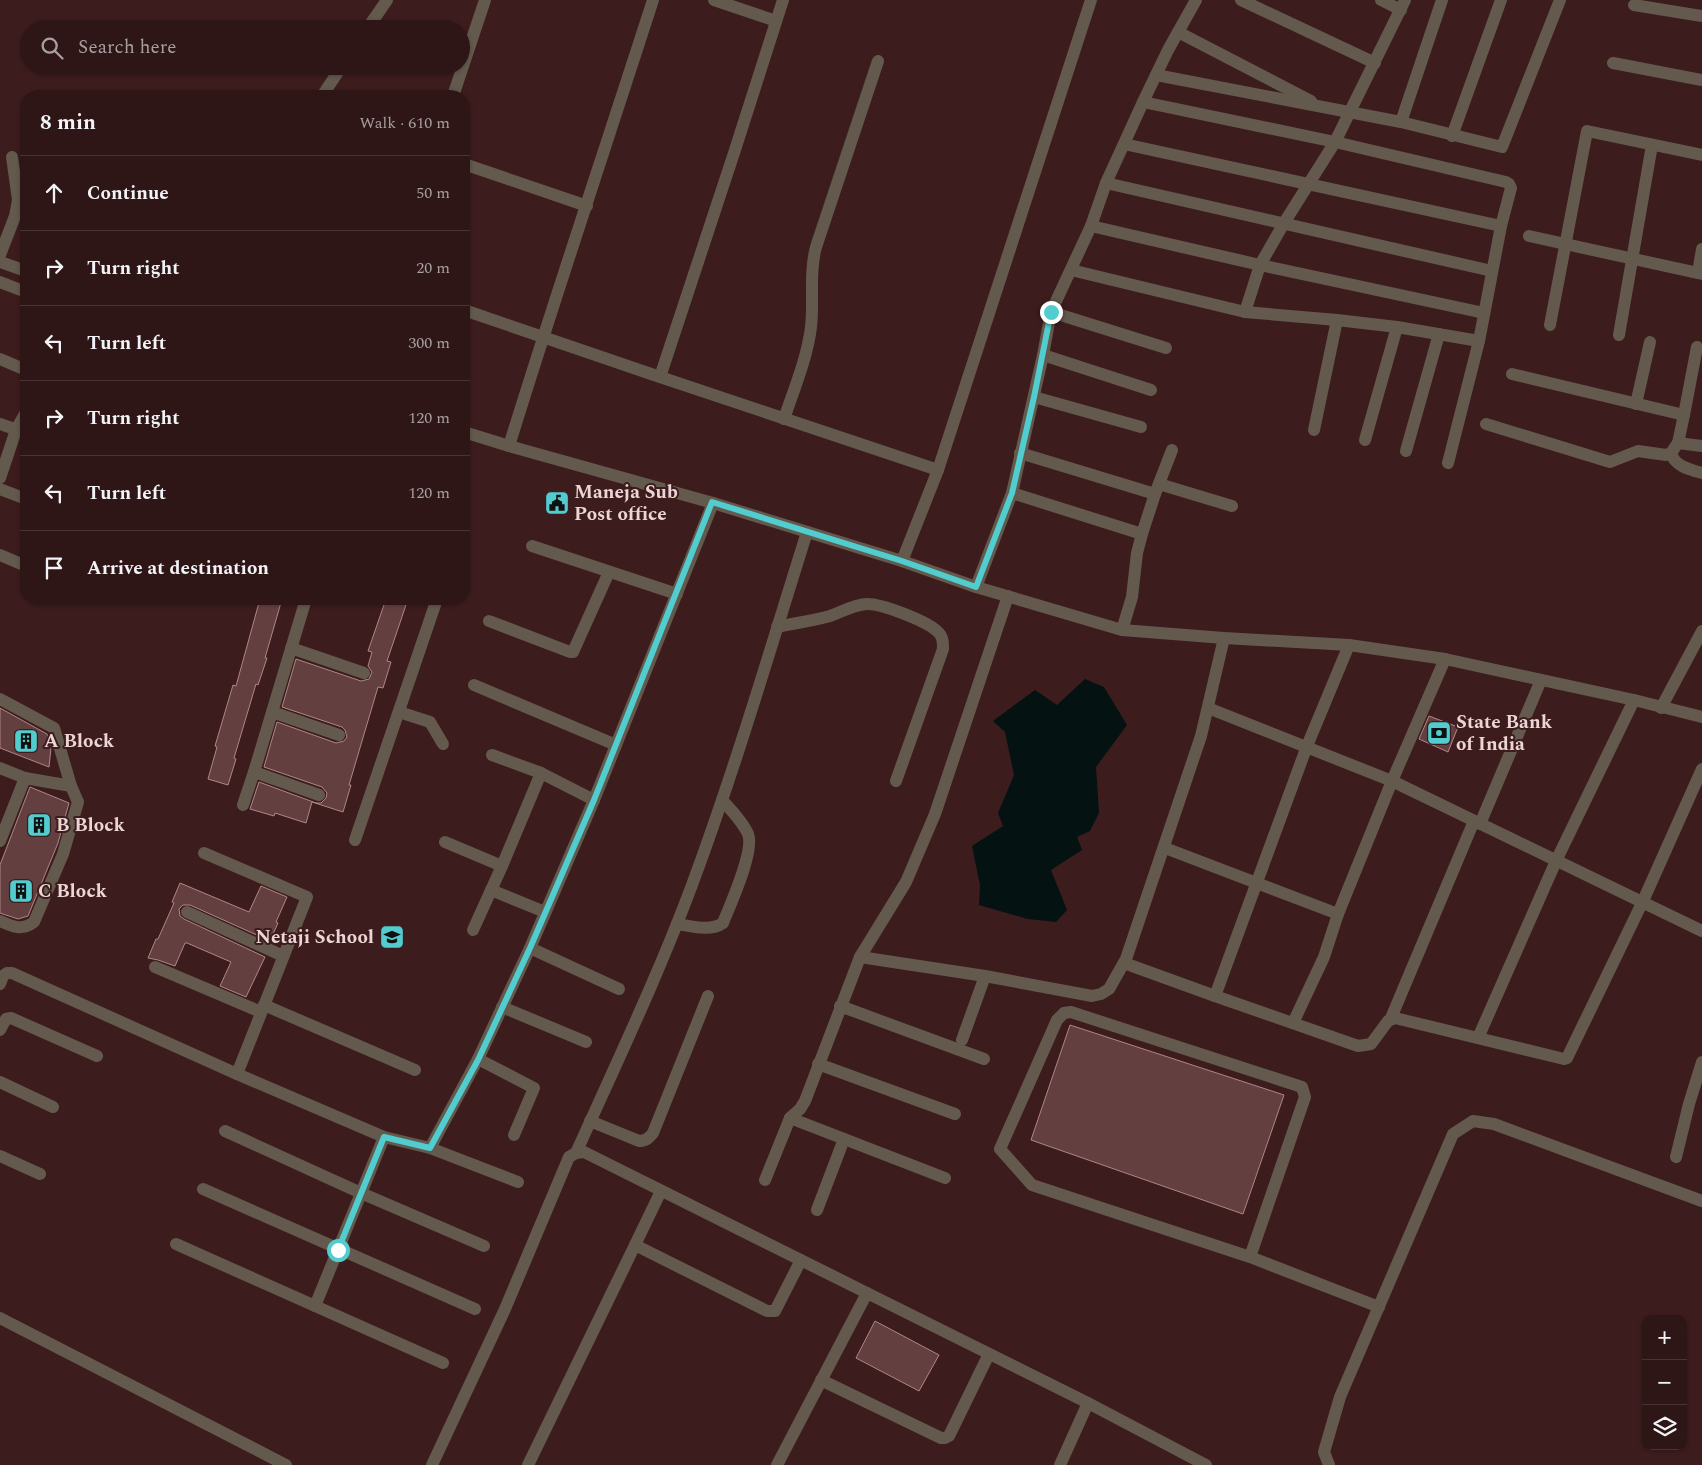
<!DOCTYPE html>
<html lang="en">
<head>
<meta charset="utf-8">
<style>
  :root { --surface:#2e1516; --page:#3a2223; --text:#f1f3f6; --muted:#a79fa1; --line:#493435 }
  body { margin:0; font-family:Spectral,serif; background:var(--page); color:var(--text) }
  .controls { position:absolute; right:15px; bottom:15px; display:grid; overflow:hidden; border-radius:10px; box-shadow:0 1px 4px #0004 }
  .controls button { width:45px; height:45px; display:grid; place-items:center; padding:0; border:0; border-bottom:1px solid var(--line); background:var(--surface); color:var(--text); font:25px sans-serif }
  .stop { position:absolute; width:15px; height:15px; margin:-11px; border:4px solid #52cdcf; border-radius:50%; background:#fff }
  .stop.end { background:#52cdcf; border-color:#fff; box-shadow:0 1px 5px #0008 }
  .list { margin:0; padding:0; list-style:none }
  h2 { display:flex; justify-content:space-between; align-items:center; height:65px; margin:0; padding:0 20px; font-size:21px }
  h2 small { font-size:16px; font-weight:400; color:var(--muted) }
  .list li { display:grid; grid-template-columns:32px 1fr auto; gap:15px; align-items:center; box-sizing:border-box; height:75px; padding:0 20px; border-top:1px solid var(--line) }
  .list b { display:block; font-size:19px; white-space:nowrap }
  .list em { font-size:16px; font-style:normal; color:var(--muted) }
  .icon { flex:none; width:28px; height:28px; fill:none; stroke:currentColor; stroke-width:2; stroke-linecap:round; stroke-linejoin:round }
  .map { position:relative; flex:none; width:1702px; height:1465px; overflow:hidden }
  .search { position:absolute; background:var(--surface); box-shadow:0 1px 4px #0004; left:20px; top:20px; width:450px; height:55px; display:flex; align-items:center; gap:12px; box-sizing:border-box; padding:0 18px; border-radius:28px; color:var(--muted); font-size:19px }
  .panel { position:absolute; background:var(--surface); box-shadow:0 1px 4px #0004; left:20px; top:90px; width:450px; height:515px; border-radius:20px }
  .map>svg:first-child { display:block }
  .water { fill:#041212 }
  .building { fill:#643f40; stroke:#b08686 }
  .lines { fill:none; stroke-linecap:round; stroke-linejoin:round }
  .minor { stroke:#635a4d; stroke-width:12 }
  .route { stroke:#52cdcf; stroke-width:6 }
  .labels { text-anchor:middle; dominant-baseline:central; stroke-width:4; stroke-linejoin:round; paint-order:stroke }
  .poi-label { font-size:19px; font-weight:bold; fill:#ecd5d5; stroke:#3d1c1e; text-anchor:start }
</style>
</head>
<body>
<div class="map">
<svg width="1702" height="1465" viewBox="0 0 1702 1465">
  <rect width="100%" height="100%" fill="#3d1c1e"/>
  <polygon class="water" points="1085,679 1104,687 1127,725 1096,767 1099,813 1090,831 1077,837 1082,850 1051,870 1067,910 1056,922 1028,919 979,905 980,885 972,846 1003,826 998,813 1014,775 1005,732 993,721 1035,690 1057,705"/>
  <g class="building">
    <polygon points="260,599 282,599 265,658 267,658 258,685 256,684 234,758 236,759 228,785 208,779 217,747 215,746 233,685 236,686"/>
    <polygon points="386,599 408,599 387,661 391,662 383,688 378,687 349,785 351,785 343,812 312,802 306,823 275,813 274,816 250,809 259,782 316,803 321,803 326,798 327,793 322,787 264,767 277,722 336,743 344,741 347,737 345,730 342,727 282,707 296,659 361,681 369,679 372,672 368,666 372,652 368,651"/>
    <polygon points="0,708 47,734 51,748 49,767 0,748"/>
    <polygon points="1429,716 1458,727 1448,752 1419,739"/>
    <polygon points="30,787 69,803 58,843 28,916 18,919 0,913 0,865"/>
    <polygon points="180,883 249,912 261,886 287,897 276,922 278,923 270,941 190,905 183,905 179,909 180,916 184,919 265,957 246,997 220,986 231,962 187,943 185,943 175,966 158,960 148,958 156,939 158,939 174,903 172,902"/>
    <polygon points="1070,1025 1284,1095 1243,1214 1031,1140"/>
    <polygon points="875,1321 939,1355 919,1391 856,1358"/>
  </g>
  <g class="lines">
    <g class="minor">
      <polyline points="714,0 776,21"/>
      <polyline points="783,0 734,153 660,377 938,470"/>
      <polyline points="1241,0 1375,63"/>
      <polyline points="1381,0 1401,10"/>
      <polyline points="1634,5 1702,16"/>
      <polyline points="367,29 387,0"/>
      <polyline points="1178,32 1311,101"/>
      <polyline points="1613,63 1702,80"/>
      <polyline points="1156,75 1401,122 1502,147 1560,0"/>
      <polyline points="322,96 342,66"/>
      <polyline points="453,96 485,0"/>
      <polyline points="1143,102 1335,142 1506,182 1509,184 1511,188 1501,226 1479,341 1448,463"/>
      <polyline points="1401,122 1442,0"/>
      <polyline points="1452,136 1501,0"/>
      <polyline points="1124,144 1501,226"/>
      <polyline points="464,164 587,206"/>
      <polyline points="1106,183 1492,271"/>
      <polyline points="1091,226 1260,265 1284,223 1335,142 1405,0"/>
      <polyline points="1529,236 1702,274"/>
      <polyline points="0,255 15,216 18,200 12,157"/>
      <polyline points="0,262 26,271"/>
      <polyline points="1071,270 1245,312 1337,320 1397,327 1479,341"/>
      <polyline points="1698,273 1702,249"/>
      <polyline points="0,282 26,292"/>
      <polyline points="464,310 660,377"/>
      <polyline points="1051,312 1166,348"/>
      <polyline points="1245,312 1260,265 1484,313"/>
      <polyline points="1550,325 1587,131 1702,155"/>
      <polyline points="1619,335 1652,145"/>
      <polyline points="1043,355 1151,390"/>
      <polyline points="0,359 26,370"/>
      <polyline points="1512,374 1684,415 1678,443"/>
      <polyline points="1034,397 1141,427"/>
      <polyline points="1636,404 1650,342"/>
      <polyline points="1684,415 1697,347"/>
      <path d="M784,419C794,389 807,359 811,327C814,301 809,273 816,247L878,61"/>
      <polyline points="0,424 26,433"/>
      <polyline points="1486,424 1610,462 1638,451 1666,455 1671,453 1678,443 1702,446"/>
      <polyline points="1314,430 1337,320"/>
      <polyline points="464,432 509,446 713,503 902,561 976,587 1122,630 1224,638 1349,645 1445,659 1634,700 1702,717"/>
      <polyline points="1365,440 1397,327"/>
      <path d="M509,446C555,297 605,149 653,0"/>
      <polyline points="1406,451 1439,334"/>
      <polyline points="1020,453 1155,494"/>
      <path d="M1671,453C1674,466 1691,470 1702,473"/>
      <polyline points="0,478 16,430 26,412"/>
      <polyline points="1159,484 1232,506"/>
      <polyline points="0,489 26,499"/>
      <polyline points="1012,493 1142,534"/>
      <polyline points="532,546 677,594"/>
      <polyline points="0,555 26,566"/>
      <polyline points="902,561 938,470 1091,0"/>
      <polyline points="976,587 1012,493 1043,355 1051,312 1091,226 1106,183 1143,102 1168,50 1196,0"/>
      <polyline points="1008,596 935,814 906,882 860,957 985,976 1092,996 1101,994 1109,989 1126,959 1201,736 1224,638"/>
      <polyline points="489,621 570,652 573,652 609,572"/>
      <path d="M777,627C794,623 813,621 830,616C842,612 853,605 866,604C881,603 926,621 937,631C943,636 943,642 943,649L896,781"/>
      <polyline points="1122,630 1132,597 1137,553 1142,534 1155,494 1172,450"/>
      <polyline points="291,648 364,673"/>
      <polyline points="474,685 616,745"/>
      <path d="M0,699L54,728L71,786L78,802L63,854L34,922C22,931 13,927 0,921"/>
      <polyline points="1208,708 1392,781 1702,931"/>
      <polyline points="1661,708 1702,631"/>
      <polyline points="272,712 339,735"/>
      <polyline points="399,712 430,722 443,744"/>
      <polyline points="492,755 541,773 594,800"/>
      <polyline points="0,768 25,778"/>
      <polyline points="254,772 319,795"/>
      <polyline points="243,805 254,772 306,599"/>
      <polyline points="1480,824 1541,680"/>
      <polyline points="355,840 437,599"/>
      <polyline points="0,841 25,778 71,786"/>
      <polyline points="445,842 502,866 541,773"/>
      <polyline points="1165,848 1338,914 1392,781 1445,659"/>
      <polyline points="204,853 307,897 237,1074"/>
      <polyline points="491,890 545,912"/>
      <polyline points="187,912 283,956"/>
      <path d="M677,924C691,926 710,932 723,923C730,905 755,851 748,834C743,822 731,810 722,800"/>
      <polyline points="473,930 502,866"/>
      <polyline points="530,948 619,989"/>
      <polyline points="1124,963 1215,996 1307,746 1349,645"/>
      <polyline points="155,967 261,1012"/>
      <polyline points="0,984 3,976 7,973 12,973 237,1074 384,1137"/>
      <polyline points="1215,996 1358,1046 1371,1044 1388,1021 1395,1018 1564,1059 1567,1058 1643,901 1702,769"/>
      <polyline points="264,1005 415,1070"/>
      <polyline points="840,1006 984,1059"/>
      <polyline points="502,1007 586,1042"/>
      <polyline points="1391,1018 1474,821"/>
      <polyline points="1293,1023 1324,957 1338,914"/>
      <polyline points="0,1030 6,1019 11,1018 97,1056"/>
      <polyline points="1478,1038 1556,861 1634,700"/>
      <polyline points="962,1040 985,976"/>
      <polyline points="478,1059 534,1088 514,1135"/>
      <polyline points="818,1064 955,1114"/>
      <polyline points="0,1082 53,1107"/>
      <polyline points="790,1118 945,1178"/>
      <path d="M590,1121L639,1141C646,1141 649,1138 653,1133L708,996"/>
      <polyline points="225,1131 361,1193 484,1246"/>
      <polyline points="430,1148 478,1059 530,948 594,800 713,503"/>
      <path d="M576,1153C616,1064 658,976 692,885C735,769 770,650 807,532"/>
      <polyline points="0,1156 40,1174"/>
      <polyline points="1676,1157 1689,1104 1702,1062"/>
      <polyline points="765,1180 790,1118 800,1109 805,1101 860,957"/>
      <polyline points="203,1189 475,1309"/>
      <polyline points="817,1210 844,1139"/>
      <polyline points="176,1244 443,1363"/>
      <polyline points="635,1245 661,1191"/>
      <polyline points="1250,1257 1305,1097 1302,1087 1071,1012 1064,1013 1057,1020 1000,1149 1032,1185 1250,1257 1379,1307"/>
      <polyline points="315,1306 384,1137 430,1148 518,1182"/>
      <polyline points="0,1318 286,1465"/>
      <polyline points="821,1380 941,1438 945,1438 949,1436 989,1354"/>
      <polyline points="432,1465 505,1309 569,1157 576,1153 584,1152 867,1293"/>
      <polyline points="528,1465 635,1245 767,1311 775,1311 801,1260"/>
      <polyline points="777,1465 867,1293 1088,1403 1206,1465"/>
      <polyline points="1060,1465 1088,1403"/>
      <polyline points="1329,1465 1324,1452 1340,1397 1453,1134 1473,1121 1494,1124 1702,1201"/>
    </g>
  </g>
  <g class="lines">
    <polyline class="route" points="338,1250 384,1137 430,1148 478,1060 530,948 594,800 712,502 902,561 976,587 1012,493 1034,397 1051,312"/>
  </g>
  <defs>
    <symbol id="civic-square" viewBox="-11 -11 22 22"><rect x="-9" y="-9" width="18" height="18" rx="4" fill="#52cdcf" stroke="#3d1c1e"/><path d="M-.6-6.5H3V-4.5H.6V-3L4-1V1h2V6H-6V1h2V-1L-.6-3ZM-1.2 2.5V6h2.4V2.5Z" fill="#111"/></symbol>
    <symbol id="bank-square" viewBox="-11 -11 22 22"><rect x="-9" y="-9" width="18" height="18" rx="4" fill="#52cdcf" stroke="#3d1c1e"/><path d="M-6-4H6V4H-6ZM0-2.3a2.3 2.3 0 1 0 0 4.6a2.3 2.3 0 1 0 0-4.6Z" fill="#111"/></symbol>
    <symbol id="building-square" viewBox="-11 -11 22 22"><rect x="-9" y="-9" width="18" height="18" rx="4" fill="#52cdcf" stroke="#3d1c1e"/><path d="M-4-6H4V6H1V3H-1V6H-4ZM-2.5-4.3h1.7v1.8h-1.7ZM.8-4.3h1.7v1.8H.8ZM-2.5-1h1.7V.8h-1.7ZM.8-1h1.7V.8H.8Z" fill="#111"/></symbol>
    <symbol id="school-square" viewBox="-11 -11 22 22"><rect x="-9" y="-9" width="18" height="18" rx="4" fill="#52cdcf" stroke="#3d1c1e"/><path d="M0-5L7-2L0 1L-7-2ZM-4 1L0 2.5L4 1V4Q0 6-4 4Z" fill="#111"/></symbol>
  </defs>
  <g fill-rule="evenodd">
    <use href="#civic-square" x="543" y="489" width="28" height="28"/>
    <use href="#bank-square" x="1425" y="719" width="28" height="28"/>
    <use href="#building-square" x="12" y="727" width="28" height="28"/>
    <use href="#building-square" x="25" y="811" width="28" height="28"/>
    <use href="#building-square" x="7" y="877" width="28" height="28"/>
    <use href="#school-square" x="378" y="923" width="28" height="28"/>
  </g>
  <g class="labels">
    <g class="poi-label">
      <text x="574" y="492">Maneja Sub<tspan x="574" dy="22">Post office</tspan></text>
      <text x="1456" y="722">State Bank<tspan x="1456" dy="22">of India</tspan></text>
      <text x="44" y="741">A Block</text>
      <text x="56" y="825">B Block</text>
      <text x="38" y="891">C Block</text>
      <text x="374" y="937" text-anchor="end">Netaji School</text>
    </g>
  </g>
</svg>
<div class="controls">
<button>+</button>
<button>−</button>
<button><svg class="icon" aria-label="layers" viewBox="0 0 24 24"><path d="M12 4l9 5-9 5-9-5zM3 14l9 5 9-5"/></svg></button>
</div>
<div class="stop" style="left:338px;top:1250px"></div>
<div class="stop end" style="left:1051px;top:312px"></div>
<div class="search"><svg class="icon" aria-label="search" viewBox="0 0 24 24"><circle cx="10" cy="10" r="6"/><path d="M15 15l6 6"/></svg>Search here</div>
<section class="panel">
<h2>8 min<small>Walk · 610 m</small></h2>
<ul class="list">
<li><svg class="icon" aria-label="ahead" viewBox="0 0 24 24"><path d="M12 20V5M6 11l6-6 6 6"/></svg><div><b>Continue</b></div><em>50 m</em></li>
<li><svg class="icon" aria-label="right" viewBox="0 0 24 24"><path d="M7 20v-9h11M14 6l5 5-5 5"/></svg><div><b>Turn right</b></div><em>20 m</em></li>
<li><svg class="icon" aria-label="left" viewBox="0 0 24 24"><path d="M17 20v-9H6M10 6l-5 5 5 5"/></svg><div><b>Turn left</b></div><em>300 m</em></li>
<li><svg class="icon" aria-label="right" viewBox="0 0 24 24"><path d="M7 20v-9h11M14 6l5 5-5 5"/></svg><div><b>Turn right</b></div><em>120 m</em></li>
<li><svg class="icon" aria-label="left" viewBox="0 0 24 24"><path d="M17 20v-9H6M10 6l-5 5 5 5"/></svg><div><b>Turn left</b></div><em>120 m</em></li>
<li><svg class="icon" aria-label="arrive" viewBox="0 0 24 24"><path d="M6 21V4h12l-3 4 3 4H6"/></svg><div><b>Arrive at destination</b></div></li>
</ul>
</section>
</div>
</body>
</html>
